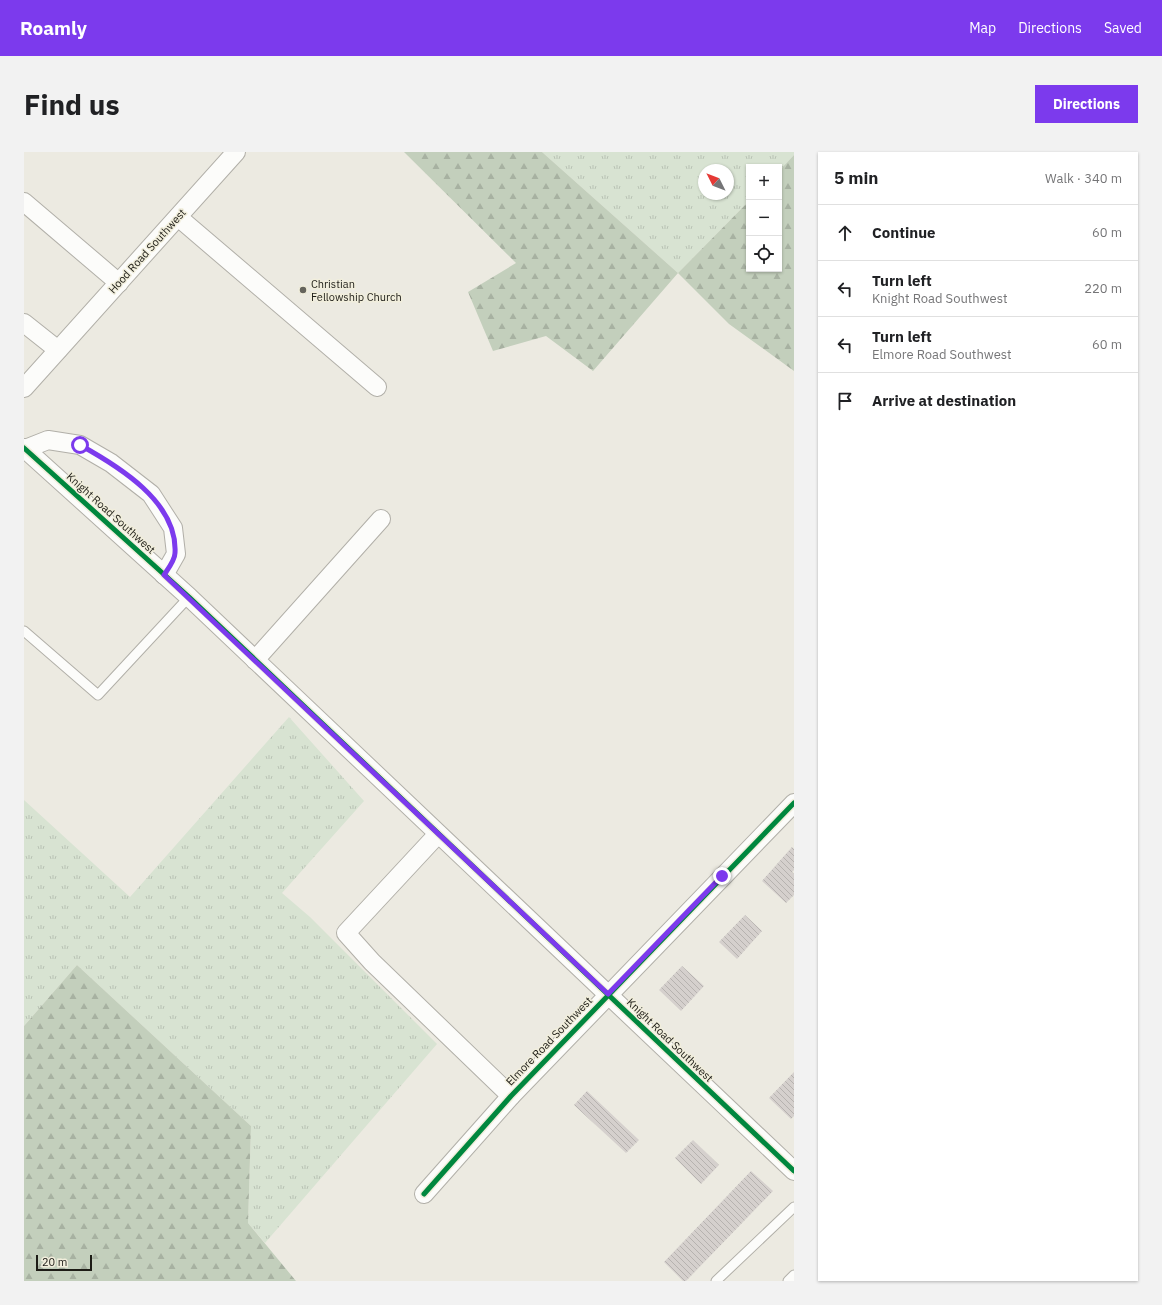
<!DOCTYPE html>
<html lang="en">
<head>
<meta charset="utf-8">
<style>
  :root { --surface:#fff; --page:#f2f2f2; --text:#202124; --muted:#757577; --line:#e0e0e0; --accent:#7c3aed }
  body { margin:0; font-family:"IBM Plex Sans",sans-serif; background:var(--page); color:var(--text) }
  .controls { position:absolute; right:12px; top:12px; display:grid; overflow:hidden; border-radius:0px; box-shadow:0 1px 3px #0004 }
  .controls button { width:36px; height:36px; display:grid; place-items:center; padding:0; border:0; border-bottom:1px solid var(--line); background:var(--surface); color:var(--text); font:20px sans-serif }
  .compass { position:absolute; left:674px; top:12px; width:36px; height:36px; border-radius:50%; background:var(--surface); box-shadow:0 1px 3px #0004; rotate:312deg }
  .scale { position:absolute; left:12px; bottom:10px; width:56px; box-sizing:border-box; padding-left:4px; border:2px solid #1d1c16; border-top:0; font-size:11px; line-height:14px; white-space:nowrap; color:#1d1c16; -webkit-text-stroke:3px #f1eedc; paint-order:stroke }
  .stop { position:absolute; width:12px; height:12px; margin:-9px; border:3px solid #7c3aed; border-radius:50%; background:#fff }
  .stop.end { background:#7c3aed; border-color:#fff; box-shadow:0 1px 4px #0008 }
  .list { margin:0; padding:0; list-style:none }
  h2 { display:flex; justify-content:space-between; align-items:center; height:52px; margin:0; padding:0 16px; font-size:17px }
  h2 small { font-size:13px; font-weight:400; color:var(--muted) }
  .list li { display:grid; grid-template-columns:26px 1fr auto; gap:12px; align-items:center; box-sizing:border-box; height:56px; padding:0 16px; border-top:1px solid var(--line) }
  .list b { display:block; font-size:15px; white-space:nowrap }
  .list p { margin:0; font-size:13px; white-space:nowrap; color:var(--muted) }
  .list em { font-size:13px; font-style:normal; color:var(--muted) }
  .icon { flex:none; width:22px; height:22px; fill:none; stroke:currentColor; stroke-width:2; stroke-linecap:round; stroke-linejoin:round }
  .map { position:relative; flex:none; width:770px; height:1129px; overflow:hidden; border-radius:0px }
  header { display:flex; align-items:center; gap:24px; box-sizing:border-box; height:56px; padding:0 20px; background:var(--accent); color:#fff }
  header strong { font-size:19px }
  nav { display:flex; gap:22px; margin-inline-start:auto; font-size:14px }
  .intro { display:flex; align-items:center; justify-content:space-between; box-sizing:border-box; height:96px; padding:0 24px }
  h1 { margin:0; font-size:28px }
  .button { padding:10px 18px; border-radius:0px; background:var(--accent); color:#fff; font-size:14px; font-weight:700 }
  main { display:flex; gap:24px; padding:0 24px }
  aside { flex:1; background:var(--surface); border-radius:0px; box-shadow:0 1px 3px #0004 }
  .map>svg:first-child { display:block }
  .grass { fill:url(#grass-tufts); fill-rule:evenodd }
  .forest { fill:url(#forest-firs) }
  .building { fill:url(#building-back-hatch) }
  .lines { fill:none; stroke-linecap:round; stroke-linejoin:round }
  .service-casing { stroke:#b1afa8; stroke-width:11 }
  .minor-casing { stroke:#b1afa8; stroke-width:20 }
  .service { stroke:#fcfcfa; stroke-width:9 }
  .minor { stroke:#fcfcfa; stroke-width:18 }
  .cycleway-casing { stroke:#f1eedc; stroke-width:8 }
  .cycleway { stroke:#00873e; stroke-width:5 }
  .route { stroke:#7c3aed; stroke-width:5 }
  .poi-dot { fill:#65645d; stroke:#f1eedc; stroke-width:1.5 }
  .labels { text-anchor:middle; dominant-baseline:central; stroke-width:3; stroke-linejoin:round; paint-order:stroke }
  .street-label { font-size:11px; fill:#1d1c16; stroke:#f1eedc }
  .poi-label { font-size:11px; fill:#1d1c16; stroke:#f1eedc; text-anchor:start }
</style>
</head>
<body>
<header>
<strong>Roamly</strong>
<nav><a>Map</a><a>Directions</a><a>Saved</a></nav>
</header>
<div class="intro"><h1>Find us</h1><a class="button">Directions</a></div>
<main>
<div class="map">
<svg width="770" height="1129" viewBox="0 0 770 1129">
  <defs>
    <pattern id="grass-tufts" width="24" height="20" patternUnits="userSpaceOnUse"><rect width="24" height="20" fill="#d8e3d2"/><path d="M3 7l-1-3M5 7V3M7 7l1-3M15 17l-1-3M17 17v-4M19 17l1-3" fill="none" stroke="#b9c2b4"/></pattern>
    <pattern id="forest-firs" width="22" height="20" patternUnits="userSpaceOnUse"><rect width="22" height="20" fill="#c3cfbc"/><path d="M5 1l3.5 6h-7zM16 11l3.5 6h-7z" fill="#a7b1a1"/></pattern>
    <pattern id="building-back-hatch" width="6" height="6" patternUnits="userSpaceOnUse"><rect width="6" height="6" fill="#d5d0cd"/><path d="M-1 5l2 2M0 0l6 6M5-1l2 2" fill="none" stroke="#b6b2af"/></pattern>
  </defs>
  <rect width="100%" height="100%" fill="#eceae1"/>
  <g class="grass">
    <path d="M518,0H770V3L755,19V15H725V49L654,121ZM680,18H704V42H680Z"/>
    <polygon points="265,565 340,649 258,741 286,765 413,892 241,1091 224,1071 227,974 53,813 0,874 0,648 106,745"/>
  </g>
  <g class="forest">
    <polygon points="380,0 518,0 654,121 725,49 725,117 755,117 755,19 770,3 770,219 705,172 654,121 569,219 522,184 469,199 444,140 492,111"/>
    <polygon points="53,813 227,974 224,1071 272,1129 0,1129 0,874"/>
  </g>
  <g class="building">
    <polygon points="768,695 770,697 770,718 768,720 770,722 770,743 762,751 738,729"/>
    <polygon points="721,763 738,779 713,807 695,790"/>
    <polygon points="658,814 680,834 657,859 635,838"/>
    <polygon points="770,920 770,964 767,967 745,946"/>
    <polygon points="563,939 615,988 602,1001 550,953"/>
    <polygon points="669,988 695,1013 677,1032 651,1006"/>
    <polygon points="727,1019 749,1039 662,1129 659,1129 640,1110"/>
  </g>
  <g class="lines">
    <defs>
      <g id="service">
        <polyline points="0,479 74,543 165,445"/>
        <polyline points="692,1129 770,1055"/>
        <polyline points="764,1129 770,1123"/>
      </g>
      <g id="minor">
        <polyline points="0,50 95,131"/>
        <polyline points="154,65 353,235"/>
        <polyline points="0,171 34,198"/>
        <polyline points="0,236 212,0"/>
        <polyline points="0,296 165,445 770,1019"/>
        <polyline points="1,297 24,288 56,293 87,311 127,342 149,376 152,402 140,423"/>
        <polyline points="231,508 357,367"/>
        <polyline points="414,682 322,781 348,810 487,944"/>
        <polyline points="400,1042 487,944 770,651"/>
      </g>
    </defs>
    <use href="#service" class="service-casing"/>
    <use href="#minor" class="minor-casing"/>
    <use href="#service" class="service"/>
    <use href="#minor" class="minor"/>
    <defs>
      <g id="cycleway">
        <polyline points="0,296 165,445 770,1019"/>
        <polyline points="400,1042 487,944 770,651"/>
      </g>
    </defs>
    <use href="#cycleway" class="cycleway-casing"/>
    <use href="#cycleway" class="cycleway"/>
  </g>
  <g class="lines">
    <path class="route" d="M56,293C94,314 154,350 151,401C151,408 144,417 140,423L584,842L698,724"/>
  </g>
  <circle class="poi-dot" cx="279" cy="138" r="4"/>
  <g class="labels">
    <g class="street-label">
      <text transform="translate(123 99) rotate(-48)">Hood Road Southwest</text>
      <text transform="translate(87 361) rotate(42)">Knight Road Southwest</text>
      <text transform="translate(646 888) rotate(44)">Knight Road Southwest</text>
      <text transform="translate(525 889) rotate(-46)">Elmore Road Southwest</text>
    </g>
    <g class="poi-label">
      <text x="287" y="132">Christian<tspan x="287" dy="13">Fellowship Church</tspan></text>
    </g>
  </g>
</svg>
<div class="controls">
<button>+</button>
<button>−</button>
<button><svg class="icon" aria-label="locate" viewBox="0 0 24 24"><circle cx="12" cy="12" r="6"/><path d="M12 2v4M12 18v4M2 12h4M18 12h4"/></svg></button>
</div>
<svg class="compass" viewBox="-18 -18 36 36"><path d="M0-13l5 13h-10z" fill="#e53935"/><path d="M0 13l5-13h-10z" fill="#757577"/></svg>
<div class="scale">20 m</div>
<div class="stop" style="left:56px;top:293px"></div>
<div class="stop end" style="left:698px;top:724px"></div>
</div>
<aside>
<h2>5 min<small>Walk · 340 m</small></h2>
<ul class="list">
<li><svg class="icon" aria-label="ahead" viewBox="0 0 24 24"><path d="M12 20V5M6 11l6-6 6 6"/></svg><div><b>Continue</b></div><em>60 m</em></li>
<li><svg class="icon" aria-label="left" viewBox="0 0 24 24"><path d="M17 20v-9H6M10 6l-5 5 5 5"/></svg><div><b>Turn left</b><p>Knight Road Southwest</p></div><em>220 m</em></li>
<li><svg class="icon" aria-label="left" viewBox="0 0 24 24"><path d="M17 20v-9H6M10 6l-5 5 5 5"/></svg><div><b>Turn left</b><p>Elmore Road Southwest</p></div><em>60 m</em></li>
<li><svg class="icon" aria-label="arrive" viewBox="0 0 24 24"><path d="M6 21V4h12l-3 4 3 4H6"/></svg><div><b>Arrive at destination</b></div></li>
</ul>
</aside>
</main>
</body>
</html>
